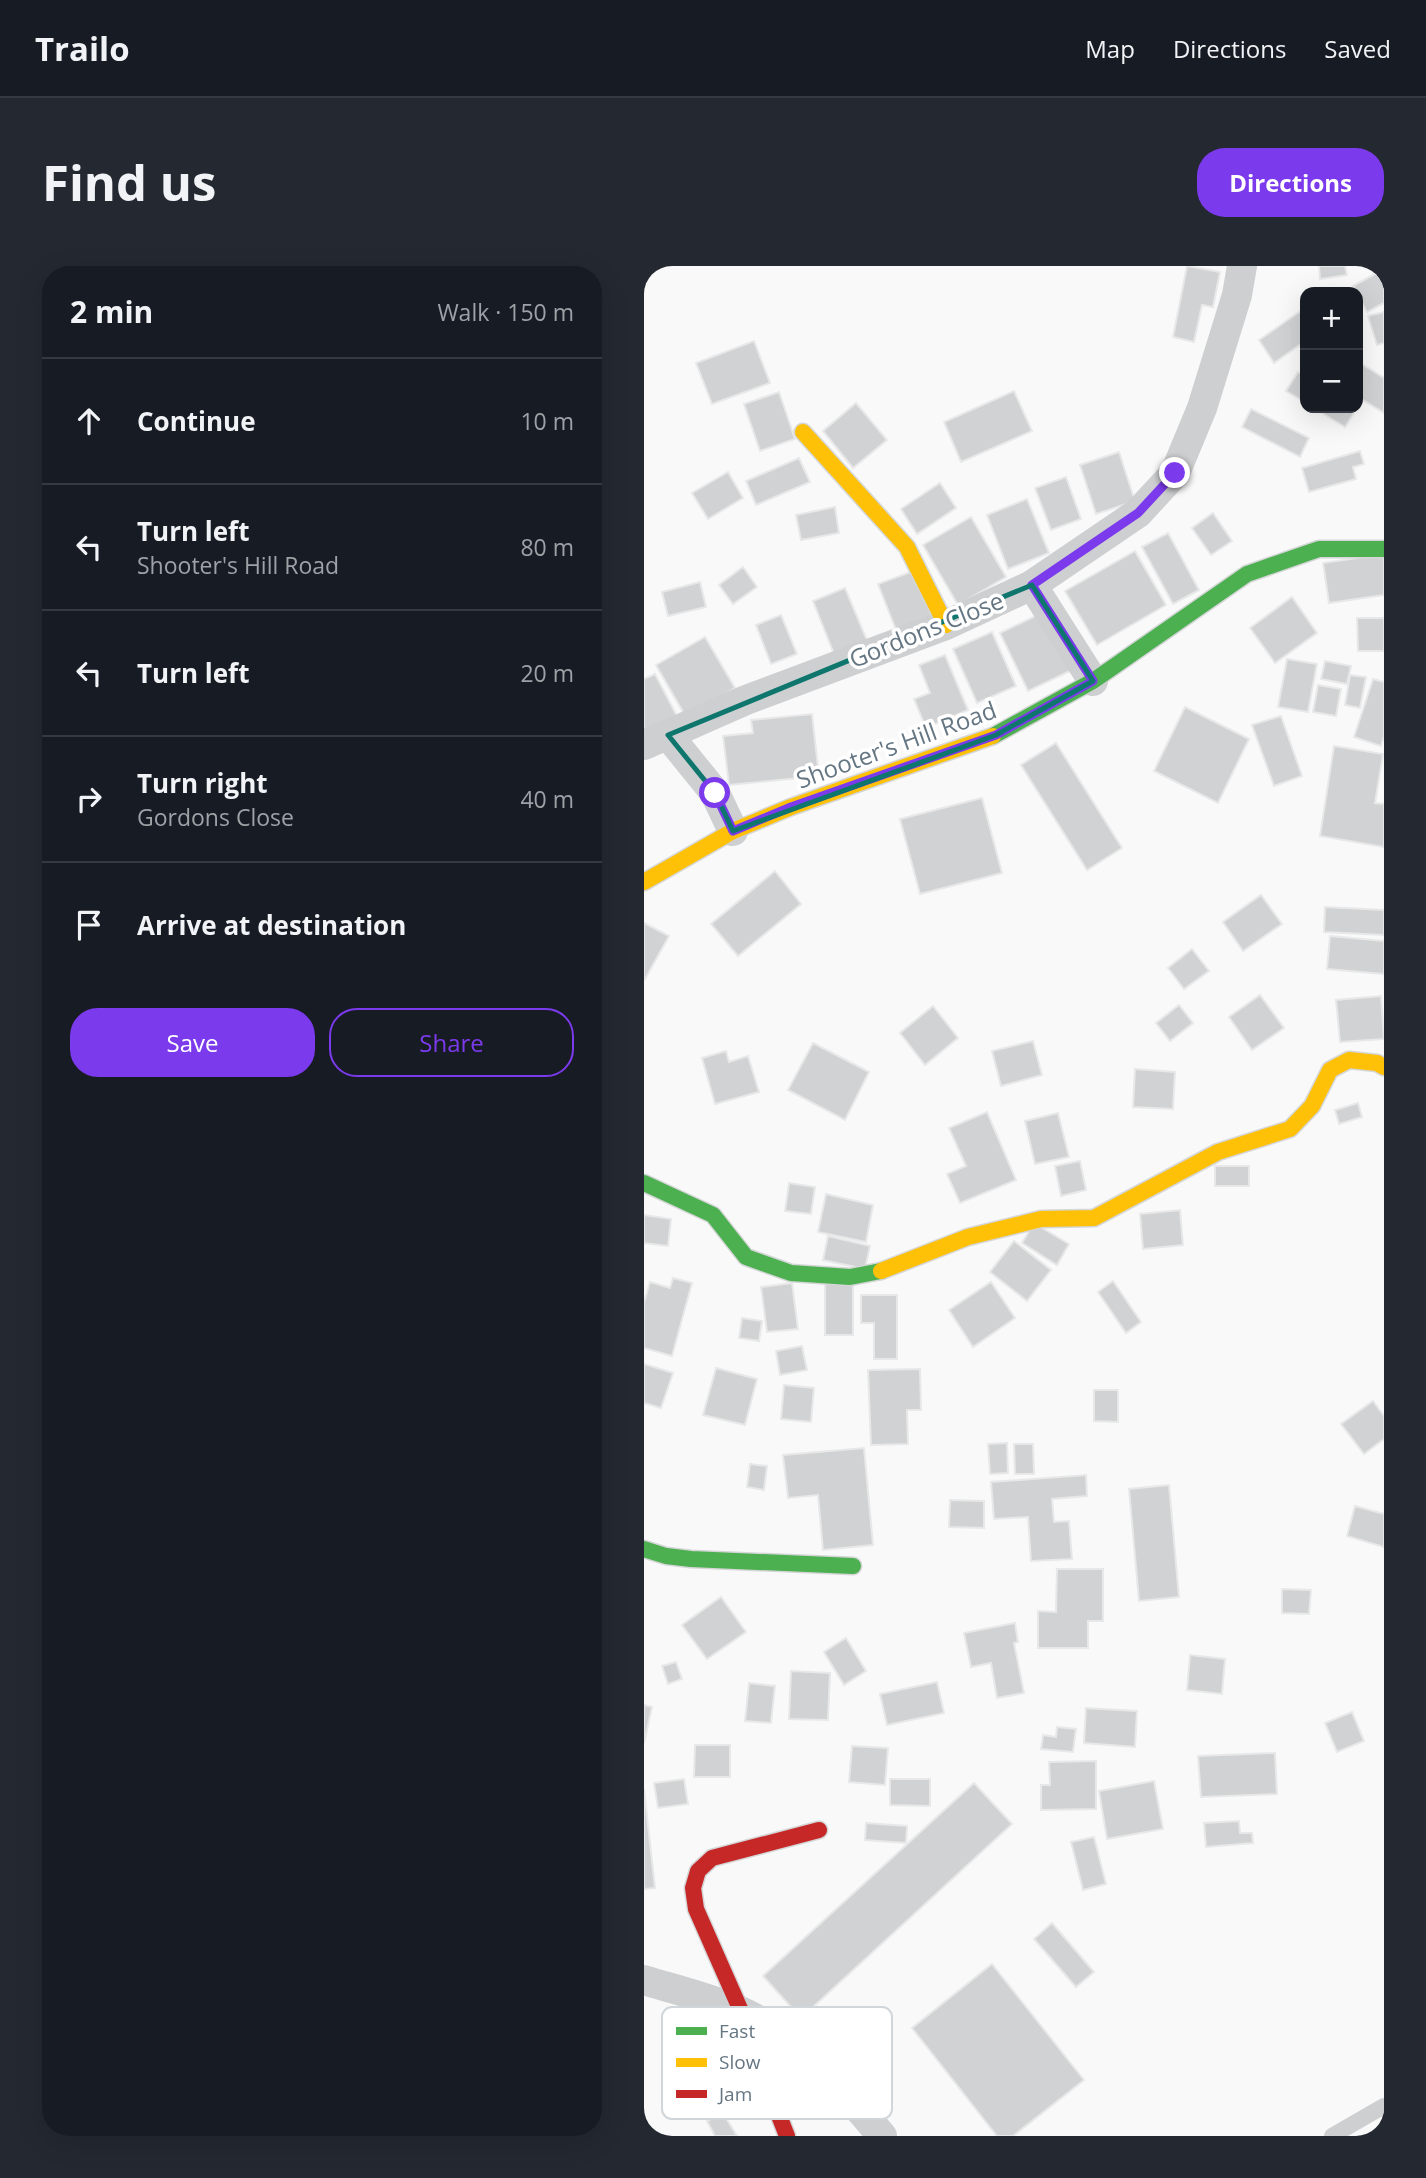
<!DOCTYPE html>
<html lang="en">
<head>
<meta charset="utf-8">
<style>
  :root { --surface:#171b24; --page:#242831; --text:#f1f3f6; --muted:#9ea1a6; --line:#363941; --accent:#7c3aed }
  body { margin:0; font-family:"Open Sans",sans-serif; background:var(--page); color:var(--text) }
  .controls { position:absolute; right:21px; top:21px; display:grid; overflow:hidden; border-radius:14px; box-shadow:0 7px 28px #0002 }
  .controls button { width:63px; height:63px; display:grid; place-items:center; padding:0; border:0; border-bottom:2px solid var(--line); background:var(--surface); color:var(--text); font:35px sans-serif }
  .stop { position:absolute; width:21px; height:21px; margin:-16px; border:5px solid #7c3aed; border-radius:50%; background:#fff }
  .stop.end { background:#7c3aed; border-color:#fff; box-shadow:0 2px 7px #0008 }
  .list { margin:0; padding:0; list-style:none }
  h2 { display:flex; justify-content:space-between; align-items:center; height:91px; margin:0; padding:0 28px; font-size:30px }
  h2 small { font-size:23px; font-weight:400; color:var(--muted) }
  .list li { display:grid; grid-template-columns:46px 1fr auto; gap:21px; align-items:center; box-sizing:border-box; height:126px; padding:0 28px; border-top:2px solid var(--line) }
  .list b { display:block; font-size:26px; white-space:nowrap }
  .list p { margin:0; font-size:23px; white-space:nowrap; color:var(--muted) }
  .list em { font-size:23px; font-style:normal; color:var(--muted) }
  .actions { display:flex; gap:14px; padding:21px 28px }
  .actions a { flex:1; padding:16px 0; border:2px solid var(--accent); border-radius:28px; text-align:center; font-size:24px; color:var(--accent) }
  .actions .main { background:var(--accent); color:#fff }
  .icon { flex:none; width:38px; height:38px; fill:none; stroke:currentColor; stroke-width:2; stroke-linecap:round; stroke-linejoin:round }
  .map { position:relative; flex:none; width:740px; height:1870px; overflow:hidden; border-radius:28px }
  header { display:flex; align-items:center; gap:42px; box-sizing:border-box; height:98px; padding:0 35px; background:var(--surface); border-bottom:2px solid var(--line) }
  header strong { font-size:33px }
  nav { display:flex; gap:38px; margin-inline-start:auto; font-size:24px }
  .intro { display:flex; align-items:center; justify-content:space-between; box-sizing:border-box; height:168px; padding:0 42px }
  h1 { margin:0; font-size:49px }
  .button { padding:18px 32px; border-radius:28px; background:var(--accent); color:#fff; font-size:24px; font-weight:700 }
  main { display:flex; gap:42px; padding:0 42px }
  aside { flex:1; background:var(--surface); border-radius:28px; box-shadow:0 7px 28px #0002 }
  .map>svg:first-child { display:block }
  .building { fill:#d0d2d3; stroke:#e8e8e8; stroke-width:2 }
  .lines { fill:none; stroke-linecap:round; stroke-linejoin:round }
  .fast-casing { stroke:#d5d6d7; stroke-width:19 }
  .slow-casing { stroke:#d5d6d7; stroke-width:19 }
  .jam-casing { stroke:#d5d6d7; stroke-width:19 }
  .lane { stroke:#cecfd0; stroke-width:16 }
  .street { stroke:#cecfd0; stroke-width:30 }
  .fast { stroke:#4caf50; stroke-width:16 }
  .slow { stroke:#ffc107; stroke-width:16 }
  .jam { stroke:#c62828; stroke-width:16 }
  .route { stroke:#7c3aed; stroke-width:9 }
  .marked { fill:none; stroke:#0f766e; stroke-width:5; stroke-linejoin:round }
  .labels { text-anchor:middle; dominant-baseline:central; stroke-width:7; stroke-linejoin:round; paint-order:stroke }
  .street-label { font-size:24px; fill:#657683; stroke:#fff }
  .key { fill:#fff; stroke:#d1d6da; stroke-width:2 }
  .key-label { font-size:19px; fill:#657683 }
</style>
</head>
<body>
<header>
<strong>Trailo</strong>
<nav><a>Map</a><a>Directions</a><a>Saved</a></nav>
</header>
<div class="intro"><h1>Find us</h1><a class="button">Directions</a></div>
<main>
<aside>
<h2>2 min<small>Walk · 150 m</small></h2>
<ul class="list">
<li><svg class="icon" aria-label="ahead" viewBox="0 0 24 24"><path d="M12 20V5M6 11l6-6 6 6"/></svg><div><b>Continue</b></div><em>10 m</em></li>
<li><svg class="icon" aria-label="left" viewBox="0 0 24 24"><path d="M17 20v-9H6M10 6l-5 5 5 5"/></svg><div><b>Turn left</b><p>Shooter's Hill Road</p></div><em>80 m</em></li>
<li><svg class="icon" aria-label="left" viewBox="0 0 24 24"><path d="M17 20v-9H6M10 6l-5 5 5 5"/></svg><div><b>Turn left</b></div><em>20 m</em></li>
<li><svg class="icon" aria-label="right" viewBox="0 0 24 24"><path d="M7 20v-9h11M14 6l5 5-5 5"/></svg><div><b>Turn right</b><p>Gordons Close</p></div><em>40 m</em></li>
<li><svg class="icon" aria-label="arrive" viewBox="0 0 24 24"><path d="M6 21V4h12l-3 4 3 4H6"/></svg><div><b>Arrive at destination</b></div></li>
</ul>
<div class="actions"><a class="main">Save</a><a>Share</a></div>
</aside>
<div class="map">
<svg width="740" height="1870" viewBox="0 0 740 1870">
  <rect width="100%" height="100%" fill="#f9f9f9"/>
  <g class="building">
    <polygon points="543,0 576,6 569,41 558,39 550,76 529,71"/>
    <polygon points="675,0 701,0 703,9 676,13"/>
    <polygon points="738,4 740,9 740,37 723,46 709,20"/>
    <polygon points="661,42 661,75 630,97 615,74"/>
    <polygon points="740,46 740,77 733,79 724,50"/>
    <polygon points="110,75 126,117 68,138 52,97"/>
    <polygon points="716,97 740,112 740,147 714,131 714,102"/>
    <polygon points="654,106 661,110 661,136 642,125"/>
    <polygon points="370,125 388,165 317,196 300,156"/>
    <polygon points="135,126 151,173 116,185 100,138"/>
    <polygon points="212,137 243,174 209,202 179,165"/>
    <polygon points="670,142 713,142 701,161"/>
    <polygon points="607,143 665,172 656,191 598,161"/>
    <polygon points="716,185 720,198 709,201 712,213 665,226 658,202"/>
    <polygon points="475,186 491,235 452,248 436,199"/>
    <polygon points="155,192 166,216 112,239 102,215"/>
    <polygon points="84,206 99,232 64,253 48,227"/>
    <polygon points="422,211 437,253 407,264 391,222"/>
    <polygon points="296,217 312,242 273,268 257,243"/>
    <polygon points="383,233 405,287 364,303 343,249"/>
    <polygon points="191,241 195,267 157,274 152,249"/>
    <polygon points="569,247 588,275 567,289 548,262"/>
    <polygon points="327,251 362,311 314,339 279,279"/>
    <polygon points="524,267 555,324 529,338 498,281"/>
    <polygon points="491,285 522,339 453,379 421,325"/>
    <polygon points="740,288 740,329 685,337 679,297"/>
    <polygon points="99,301 113,321 89,338 75,319"/>
    <polygon points="272,304 293,360 256,374 234,318"/>
    <polygon points="56,316 62,341 24,350 18,326"/>
    <polygon points="201,322 225,379 192,393 169,335"/>
    <polygon points="648,331 673,367 631,397 606,362"/>
    <polygon points="400,346 428,404 384,425 356,367"/>
    <polygon points="137,349 153,388 127,398 112,359"/>
    <polygon points="713,352 740,352 740,385 714,385"/>
    <polygon points="348,366 372,420 333,437 309,383"/>
    <polygon points="61,371 91,422 42,451 12,399"/>
    <polygon points="301,389 324,444 282,462 270,433 286,427 275,399"/>
    <polygon points="643,393 673,398 664,446 634,441"/>
    <polygon points="681,395 707,400 703,418 677,413"/>
    <polygon points="11,408 35,454 0,471 0,413"/>
    <polygon points="706,409 722,411 716,442 701,439"/>
    <polygon points="729,413 740,416 740,470 737,480 710,471"/>
    <polygon points="674,419 697,423 692,450 669,446"/>
    <polygon points="541,441 605,473 574,537 510,505"/>
    <polygon points="168,448 175,510 85,519 79,470 109,467 107,454"/>
    <polygon points="637,450 658,510 630,520 608,459"/>
    <polygon points="412,477 478,582 443,604 377,499"/>
    <polygon points="690,480 739,488 731,537 740,538 740,581 676,570"/>
    <polygon points="338,532 358,607 276,628 256,553"/>
    <polygon points="131,605 157,638 94,690 67,658"/>
    <polygon points="617,629 638,658 599,685 579,656"/>
    <polygon points="681,641 740,644 740,669 680,666"/>
    <polygon points="0,657 25,670 1,713 0,712"/>
    <polygon points="686,670 740,675 740,708 683,703"/>
    <polygon points="548,683 565,705 540,723 524,702"/>
    <polygon points="616,729 640,762 608,784 585,751"/>
    <polygon points="737,730 740,773 696,776 692,734"/>
    <polygon points="535,739 549,757 526,775 512,757"/>
    <polygon points="289,740 314,772 281,799 256,767"/>
    <polygon points="389,775 398,809 357,820 348,785"/>
    <polygon points="169,777 225,806 201,854 144,824"/>
    <polygon points="82,785 85,796 104,790 115,826 71,838 58,792"/>
    <polygon points="491,803 531,806 529,843 489,841"/>
    <polygon points="714,837 718,851 695,858 691,844"/>
    <polygon points="343,846 372,914 316,937 303,908 322,900 305,862"/>
    <polygon points="414,847 425,891 391,898 381,855"/>
    <polygon points="436,895 442,924 417,930 411,900"/>
    <rect x="571" y="900" width="34" height="20"/>
    <polygon points="145,917 171,921 167,948 141,945"/>
    <polygon points="182,928 229,939 222,976 174,966"/>
    <polygon points="536,944 539,979 499,983 496,948"/>
    <polygon points="0,949 27,953 24,980 0,977"/>
    <polygon points="390,957 425,978 413,999 378,977"/>
    <polygon points="184,970 226,980 221,1003 179,994"/>
    <polygon points="370,975 407,1004 383,1035 346,1006"/>
    <polygon points="29,1012 48,1017 28,1090 0,1082 0,1037 6,1016 26,1022"/>
    <polygon points="469,1015 497,1056 482,1067 454,1026"/>
    <rect x="181" y="1016" width="28" height="53"/>
    <polygon points="347,1016 371,1052 329,1081 305,1044"/>
    <polygon points="148,1017 154,1063 123,1066 117,1021"/>
    <polygon points="217,1029 253,1029 253,1093 230,1093 230,1057 217,1057"/>
    <polygon points="98,1052 118,1055 115,1075 95,1072"/>
    <polygon points="158,1080 163,1104 136,1109 132,1085"/>
    <polygon points="0,1098 29,1107 17,1142 0,1137"/>
    <polygon points="72,1102 113,1113 101,1159 59,1149"/>
    <polygon points="276,1103 277,1144 263,1144 264,1178 227,1179 224,1104"/>
    <polygon points="140,1119 170,1122 167,1156 137,1153"/>
    <polygon points="450,1124 474,1124 474,1156 450,1155"/>
    <polygon points="729,1135 740,1150 740,1173 720,1188 697,1158"/>
    <polygon points="363,1177 364,1207 346,1208 344,1178"/>
    <polygon points="370,1178 389,1178 390,1208 371,1208"/>
    <polygon points="220,1182 229,1279 179,1284 174,1229 144,1232 139,1189"/>
    <polygon points="106,1198 123,1200 120,1224 103,1221"/>
    <polygon points="442,1209 443,1230 408,1233 410,1256 425,1255 428,1293 387,1295 384,1251 350,1253 347,1216"/>
    <polygon points="525,1219 535,1331 495,1335 485,1223"/>
    <polygon points="306,1234 340,1235 340,1262 305,1261"/>
    <polygon points="711,1240 740,1248 740,1281 703,1270"/>
    <polygon points="413,1303 459,1303 459,1355 444,1355 444,1382 394,1382 394,1345 412,1346"/>
    <polygon points="638,1323 667,1324 665,1348 638,1347"/>
    <polygon points="77,1331 102,1366 63,1393 38,1359"/>
    <polygon points="371,1357 374,1376 370,1377 380,1427 353,1432 347,1397 327,1401 320,1367"/>
    <polygon points="202,1372 222,1405 200,1419 180,1386"/>
    <polygon points="546,1389 581,1393 578,1428 543,1424"/>
    <polygon points="32,1396 38,1413 24,1418 18,1400"/>
    <polygon points="147,1405 186,1407 184,1454 145,1453"/>
    <polygon points="293,1416 300,1447 243,1459 236,1428"/>
    <polygon points="105,1417 131,1420 127,1457 101,1455"/>
    <polygon points="0,1439 8,1441 0,1477"/>
    <polygon points="442,1442 493,1445 491,1481 440,1477"/>
    <polygon points="708,1446 720,1475 693,1486 681,1457"/>
    <polygon points="413,1461 432,1463 429,1486 397,1483 399,1469 412,1471"/>
    <polygon points="51,1479 86,1479 86,1511 50,1511"/>
    <polygon points="208,1480 244,1482 241,1519 205,1516"/>
    <polygon points="631,1487 633,1528 557,1531 554,1490"/>
    <polygon points="452,1495 452,1543 397,1544 397,1519 406,1519 405,1496"/>
    <polygon points="40,1513 44,1538 14,1542 10,1517"/>
    <polygon points="246,1513 286,1513 286,1540 246,1539"/>
    <polygon points="510,1515 519,1563 463,1573 455,1525"/>
    <polygon points="330,1517 368,1558 157,1752 119,1710"/>
    <polygon points="0,1523 11,1622 0,1623"/>
    <polygon points="595,1555 596,1567 608,1567 609,1577 562,1581 560,1557"/>
    <polygon points="222,1557 263,1560 262,1577 221,1574"/>
    <polygon points="450,1571 462,1618 439,1624 427,1576"/>
    <polygon points="408,1657 450,1706 432,1721 390,1673"/>
    <polygon points="348,1698 440,1814 369,1870 353,1870 268,1762"/>
    <polygon points="79,1847 93,1870 71,1870 63,1855"/>
  </g>
  <g class="lines">
    <defs>
      <g id="fast">
        <polyline points="349,470 449,415 603,308 675,283 740,283"/>
        <polyline points="0,917 69,949 102,991 147,1007 206,1011 237,1005"/>
        <polyline points="0,1283 22,1290 47,1293 209,1300"/>
      </g>
      <g id="slow">
        <polyline points="159,166 263,281 302,359"/>
        <polyline points="0,616 89,565 147,541 349,470"/>
        <polyline points="237,1005 324,971 397,953 450,952 574,886 646,863 668,840 686,804 705,794 733,797 740,801"/>
      </g>
      <polyline id="jam" points="143,1870 112,1791 97,1745 52,1643 49,1622 54,1605 68,1592 175,1564"/>
    </defs>
    <use href="#fast" class="fast-casing"/>
    <use href="#slow" class="slow-casing"/>
    <use href="#jam" class="jam-casing"/>
    <polyline class="lane" points="688,1870 740,1840"/>
    <g class="street">
      <polyline points="388,319 449,415"/>
      <polyline points="24,469 71,527 89,565"/>
      <polyline points="0,479 102,434 302,359 388,319 494,247 531,207 558,142 593,29 598,0"/>
      <path d="M0,1714C32,1724 67,1732 98,1746C156,1772 198,1822 238,1870"/>
    </g>
    <use href="#fast" class="fast"/>
    <use href="#slow" class="slow"/>
    <use href="#jam" class="jam"/>
  </g>
  <g class="lines">
    <polyline class="route" points="71,527 89,565 147,541 352,469 449,415 388,319 494,247 531,207"/>
  </g>
  <path class="marked" d="M388,319L449,415L352,469L89,565L71,527L24,469Z"/>
  <g class="labels">
    <g class="street-label">
      <text transform="translate(282 363) rotate(-22)">Gordons Close</text>
      <text transform="translate(252 478) rotate(-20)">Shooter's Hill Road</text>
    </g>
  </g>
  <rect x="18" y="1741" width="230" height="112" rx="10" class="key"/>
  <rect x="32" y="1761" width="31" height="8" fill="#4caf50"/>
  <rect x="32" y="1792" width="31" height="9" fill="#ffc107"/>
  <rect x="32" y="1824" width="31" height="8" fill="#c62828"/>
  <g class="key-label">
    <text x="75" y="1772">Fast</text>
    <text x="75" y="1803">Slow</text>
    <text x="75" y="1835">Jam</text>
  </g>
</svg>
<div class="controls">
<button>+</button>
<button>−</button>
</div>
<div class="stop" style="left:71px;top:527px"></div>
<div class="stop end" style="left:531px;top:207px"></div>
</div>
</main>
</body>
</html>
